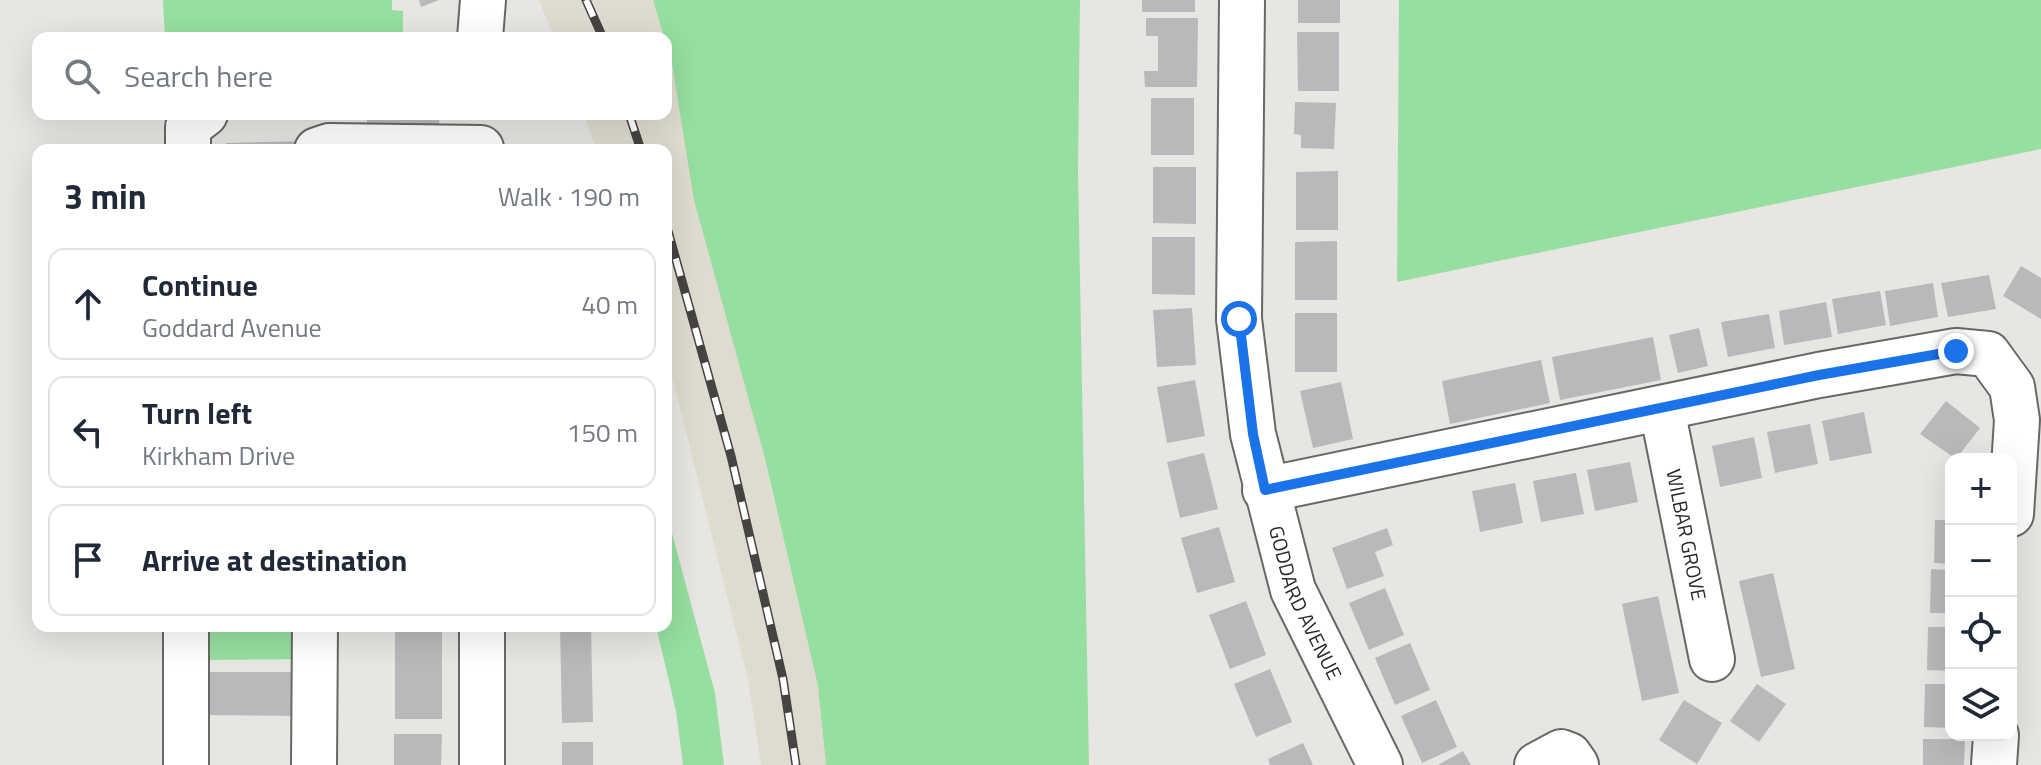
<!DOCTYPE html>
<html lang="en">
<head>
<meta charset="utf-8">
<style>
  :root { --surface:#fff; --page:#f2f2f3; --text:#1f2937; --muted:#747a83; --line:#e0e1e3 }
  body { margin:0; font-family:"Titillium Web",sans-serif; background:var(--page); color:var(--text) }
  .controls { position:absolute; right:24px; bottom:24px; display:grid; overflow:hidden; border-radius:16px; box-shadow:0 8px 32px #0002 }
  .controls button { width:72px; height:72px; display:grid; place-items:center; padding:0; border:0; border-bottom:2px solid var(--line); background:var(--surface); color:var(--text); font:40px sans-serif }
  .stop { position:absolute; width:24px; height:24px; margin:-18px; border:6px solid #1a73e8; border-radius:50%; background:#fff }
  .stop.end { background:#1a73e8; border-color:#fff; box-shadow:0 2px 8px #0008 }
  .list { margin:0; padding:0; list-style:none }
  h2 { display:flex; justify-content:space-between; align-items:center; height:104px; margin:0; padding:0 32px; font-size:34px }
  h2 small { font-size:26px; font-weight:400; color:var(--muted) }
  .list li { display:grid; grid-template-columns:52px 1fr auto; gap:24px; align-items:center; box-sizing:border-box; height:112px; margin:0 16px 16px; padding:0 16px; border:2px solid var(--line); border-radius:16px }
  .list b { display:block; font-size:30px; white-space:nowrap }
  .list p { margin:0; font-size:26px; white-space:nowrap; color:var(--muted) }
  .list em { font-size:26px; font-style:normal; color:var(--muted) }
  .icon { flex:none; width:44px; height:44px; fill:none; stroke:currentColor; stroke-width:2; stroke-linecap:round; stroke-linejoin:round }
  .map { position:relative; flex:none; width:2041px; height:765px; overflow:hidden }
  .search { position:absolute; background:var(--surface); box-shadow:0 8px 32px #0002; left:32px; top:32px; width:640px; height:88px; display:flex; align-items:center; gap:20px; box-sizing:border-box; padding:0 28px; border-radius:16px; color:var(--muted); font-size:30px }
  .panel { position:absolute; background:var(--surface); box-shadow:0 8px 32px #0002; left:32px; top:144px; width:640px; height:488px; border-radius:16px }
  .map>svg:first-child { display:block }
  .built { fill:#e0dbd0 }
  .green { fill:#96dfa0 }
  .building { fill:#b9b8bb }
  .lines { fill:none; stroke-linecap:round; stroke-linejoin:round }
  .minor-casing { stroke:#696865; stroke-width:48 }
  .minor { stroke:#fff; stroke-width:44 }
  .rail-casing { stroke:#454442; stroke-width:9 }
  .rail { stroke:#fff; stroke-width:6; stroke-dasharray:18; stroke-linecap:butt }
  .route { stroke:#1a73e8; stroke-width:10 }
  .labels { text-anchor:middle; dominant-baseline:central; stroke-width:7; stroke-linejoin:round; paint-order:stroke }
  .street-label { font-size:20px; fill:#272625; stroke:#fff }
</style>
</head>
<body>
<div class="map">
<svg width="2041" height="765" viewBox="0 0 2041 765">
  <rect width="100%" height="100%" fill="#e8e6e3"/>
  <g class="built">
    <polygon points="539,0 653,0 664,38 554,38"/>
    <polygon points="666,44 818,686 826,765 761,765 748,679 666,353 666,150 597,150 583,114 666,114"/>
  </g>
  <g class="green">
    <polygon points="163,0 392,0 392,10 403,11 403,38 165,38"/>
    <polygon points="653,0 1080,0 1078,170 1089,765 826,765 818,686 764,455 694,200 672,64"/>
    <polygon points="1399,0 2041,0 2041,149 1397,282"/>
    <polygon points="666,511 715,693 724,765 683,765 676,711 656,626 666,626"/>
    <polygon points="198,626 305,626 306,659 197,660"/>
  </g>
  <g class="building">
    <polygon points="419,0 439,0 421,7"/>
    <rect x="1142" y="0" width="53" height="12"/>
    <rect x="1298" y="0" width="42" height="23"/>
    <polygon points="1146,18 1198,18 1197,87 1145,87 1144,71 1158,71 1158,36 1146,36"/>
    <polygon points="1297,32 1339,32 1339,91 1298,91"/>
    <rect x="1151" y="98" width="43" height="57"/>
    <polygon points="1295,102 1336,103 1334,149 1301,148 1301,135 1294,134"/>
    <polygon points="397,114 439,114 440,141 367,142 367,117"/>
    <polygon points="304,141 305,150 226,150 226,143"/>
    <polygon points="1153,167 1196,167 1196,224 1153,223"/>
    <polygon points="1338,171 1338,230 1296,230 1296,172"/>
    <polygon points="1152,237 1195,237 1195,295 1152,294"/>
    <polygon points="1337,241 1337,300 1295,300 1295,242"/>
    <polygon points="2021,266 2041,278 2041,319 2003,296"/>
    <polygon points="1989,275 1996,309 1948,317 1941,283"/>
    <polygon points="1933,283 1938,317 1890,326 1885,291"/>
    <polygon points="1880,291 1886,325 1838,334 1832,299"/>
    <polygon points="1826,302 1832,337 1784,345 1779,311"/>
    <polygon points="1192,308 1196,365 1157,367 1153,310"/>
    <rect x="1295" y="313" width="42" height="59"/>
    <polygon points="1769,314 1775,348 1728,357 1721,322"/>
    <polygon points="1699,328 1708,366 1678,373 1669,335"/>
    <polygon points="1653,337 1661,380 1560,400 1552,357"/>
    <polygon points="1541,360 1550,403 1450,424 1442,381"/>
    <polygon points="1195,380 1205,436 1167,443 1157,387"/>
    <polygon points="1341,382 1353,439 1313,448 1300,391"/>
    <polygon points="1946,401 1980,428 1956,459 1920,434"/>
    <polygon points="1864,412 1872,453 1830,461 1822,421"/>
    <polygon points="1810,424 1818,464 1775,473 1767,432"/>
    <polygon points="1754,437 1762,478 1720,487 1712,446"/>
    <polygon points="1204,453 1218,509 1180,518 1167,462"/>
    <polygon points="1630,462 1638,502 1595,511 1587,470"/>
    <polygon points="1576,473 1584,514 1541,522 1533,481"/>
    <polygon points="1515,483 1523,523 1480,532 1472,491"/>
    <polygon points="1935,520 1951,520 1951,564 1934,563"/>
    <polygon points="1219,527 1235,582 1197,593 1181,538"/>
    <polygon points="1387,528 1393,545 1375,552 1384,576 1347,589 1332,548"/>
    <polygon points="1931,569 1951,570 1951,613 1930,613"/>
    <polygon points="1773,573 1795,669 1761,677 1739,581"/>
    <polygon points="1385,588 1404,635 1369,650 1349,603"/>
    <polygon points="1658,596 1679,693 1642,701 1622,604"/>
    <polygon points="1246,601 1266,655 1230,669 1209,615"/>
    <rect x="395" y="626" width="47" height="93"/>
    <polygon points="560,626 591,626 593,722 562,723"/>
    <polygon points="1928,627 1951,627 1951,671 1927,670"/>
    <polygon points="1410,643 1430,690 1395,705 1375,658"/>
    <polygon points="1270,669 1292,722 1256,737 1234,684"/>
    <polygon points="199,672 304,672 305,716 199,715"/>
    <polygon points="1757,684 1786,704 1759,742 1730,721"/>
    <polygon points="1925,684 1951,684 1951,728 1924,727"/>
    <polygon points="1436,700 1457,747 1422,763 1401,716"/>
    <polygon points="1684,700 1722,723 1697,764 1659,740"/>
    <polygon points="394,734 442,734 441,765 394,765"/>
    <polygon points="1923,739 1965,739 1964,765 1923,765"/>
    <rect x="562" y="742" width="31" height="23"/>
    <polygon points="1303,743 1313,765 1270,765 1268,759"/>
    <polygon points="1463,751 1471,765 1438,765"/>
  </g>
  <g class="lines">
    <defs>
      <g id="minor">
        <path id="s1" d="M1242,0L1239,319L1253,434L1293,590L1380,765"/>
        <polyline points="480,38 483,0"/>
        <polyline points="188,150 188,127 205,114"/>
        <polyline points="317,150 329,146 481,148"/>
        <path id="s2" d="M1662,409L1712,659"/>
        <polyline points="1265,490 1819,375 1956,351 1988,354 2012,387 2017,420 2011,514"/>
        <polyline points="482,626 482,765"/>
        <polyline points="186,765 186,626"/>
        <polyline points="314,765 315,626"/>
        <polyline points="1537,765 1561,752 1569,755 1576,765"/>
        <polyline points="1994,765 1996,735"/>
      </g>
    </defs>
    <use href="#minor" class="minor-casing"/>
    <use href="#minor" class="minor"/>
    <defs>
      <g id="rail">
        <polyline points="586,0 603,38"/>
        <polyline points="629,114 641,150"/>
        <polyline points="666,224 731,456 783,679 796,765"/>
      </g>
    </defs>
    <use href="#rail" class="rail-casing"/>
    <use href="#rail" class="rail"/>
  </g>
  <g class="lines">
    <polyline class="route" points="1239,319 1253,434 1265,490 1819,375 1956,351"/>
  </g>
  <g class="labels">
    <g class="street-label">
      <text stroke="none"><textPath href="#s2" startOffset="128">WILBAR GROVE</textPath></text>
      <text stroke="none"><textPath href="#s1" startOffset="612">GODDARD AVENUE</textPath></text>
    </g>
  </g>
</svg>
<div class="controls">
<button>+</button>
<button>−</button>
<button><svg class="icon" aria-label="locate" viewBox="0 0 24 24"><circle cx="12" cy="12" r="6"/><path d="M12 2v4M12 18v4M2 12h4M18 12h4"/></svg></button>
<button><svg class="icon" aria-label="layers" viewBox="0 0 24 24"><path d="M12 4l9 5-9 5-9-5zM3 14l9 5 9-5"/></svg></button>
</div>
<div class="stop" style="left:1239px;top:319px"></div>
<div class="stop end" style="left:1956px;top:351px"></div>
<div class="search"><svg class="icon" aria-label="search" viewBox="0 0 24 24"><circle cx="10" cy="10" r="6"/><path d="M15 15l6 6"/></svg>Search here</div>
<section class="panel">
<h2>3 min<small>Walk · 190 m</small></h2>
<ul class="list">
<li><svg class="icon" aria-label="ahead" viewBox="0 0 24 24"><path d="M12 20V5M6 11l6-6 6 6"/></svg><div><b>Continue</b><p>Goddard Avenue</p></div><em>40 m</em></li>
<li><svg class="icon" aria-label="left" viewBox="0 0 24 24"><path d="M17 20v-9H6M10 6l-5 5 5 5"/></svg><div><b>Turn left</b><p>Kirkham Drive</p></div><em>150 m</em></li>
<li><svg class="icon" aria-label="arrive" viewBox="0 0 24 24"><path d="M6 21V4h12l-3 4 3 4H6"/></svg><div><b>Arrive at destination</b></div></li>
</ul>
</section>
</div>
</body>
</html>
